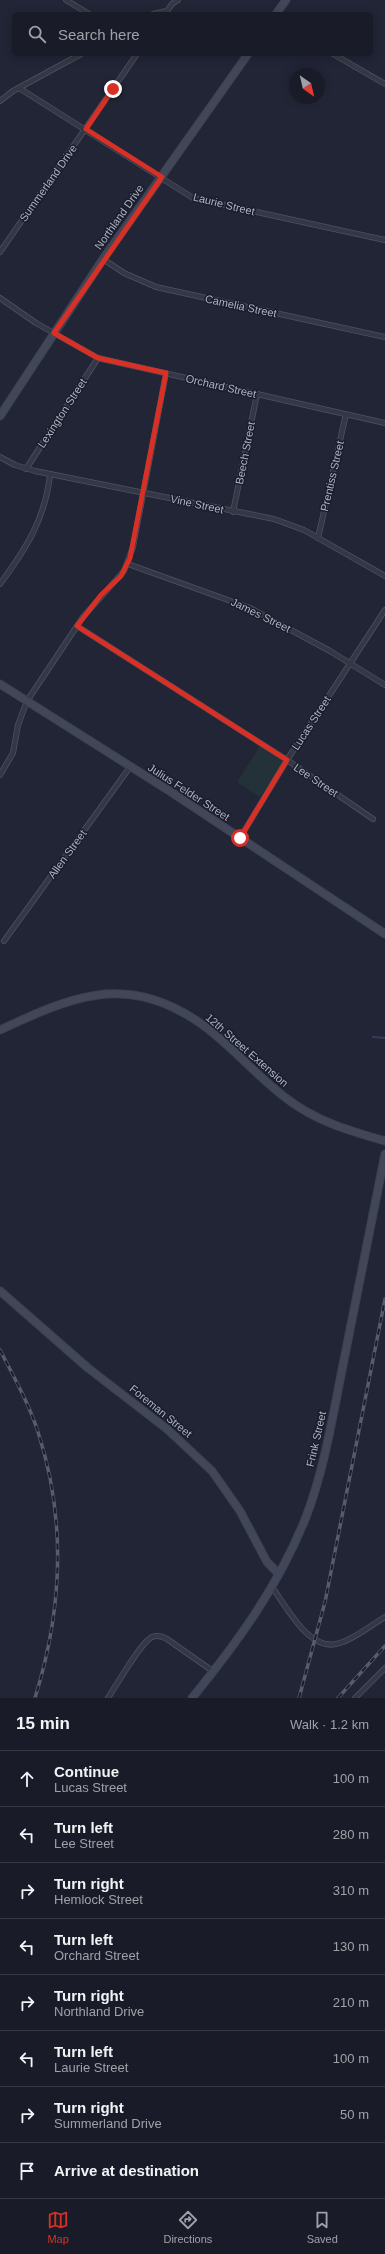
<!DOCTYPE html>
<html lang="en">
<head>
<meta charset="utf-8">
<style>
  :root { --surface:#191c28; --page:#262934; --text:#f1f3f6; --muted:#9fa1a8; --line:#373a45; --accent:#d93025 }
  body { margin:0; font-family:Helvetica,sans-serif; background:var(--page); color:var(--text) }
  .compass { position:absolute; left:289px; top:68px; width:36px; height:36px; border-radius:50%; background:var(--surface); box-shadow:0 2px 10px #0003; rotate:146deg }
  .stop { position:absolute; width:12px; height:12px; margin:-9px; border:3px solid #d93025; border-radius:50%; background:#fff }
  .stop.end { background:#d93025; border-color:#fff; box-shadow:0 1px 4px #0008 }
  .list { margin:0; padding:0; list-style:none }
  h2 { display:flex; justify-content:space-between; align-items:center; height:52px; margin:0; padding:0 16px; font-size:17px }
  h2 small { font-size:13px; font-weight:400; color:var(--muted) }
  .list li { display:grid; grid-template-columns:26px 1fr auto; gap:12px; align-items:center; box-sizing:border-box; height:56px; padding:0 16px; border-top:1px solid var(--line) }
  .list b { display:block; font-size:15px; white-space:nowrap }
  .list p { margin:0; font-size:13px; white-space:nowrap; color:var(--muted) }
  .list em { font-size:13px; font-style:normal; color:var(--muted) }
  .icon { flex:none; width:22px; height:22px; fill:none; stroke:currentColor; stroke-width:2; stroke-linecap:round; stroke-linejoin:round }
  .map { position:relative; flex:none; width:385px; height:1698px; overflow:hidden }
  .search { position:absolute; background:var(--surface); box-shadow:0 2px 10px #0003; left:12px; right:12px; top:12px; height:44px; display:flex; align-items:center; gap:10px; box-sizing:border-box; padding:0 14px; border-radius:6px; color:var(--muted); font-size:15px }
  .sheet { height:500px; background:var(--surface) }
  nav { display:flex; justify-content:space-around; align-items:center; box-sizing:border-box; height:56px; border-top:1px solid var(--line); background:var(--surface); font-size:11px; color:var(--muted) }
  nav a { display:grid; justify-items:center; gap:2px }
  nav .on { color:var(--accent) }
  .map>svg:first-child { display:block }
  .green { fill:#233238 }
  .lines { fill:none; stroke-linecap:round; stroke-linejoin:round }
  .stream { stroke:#353d5c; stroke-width:2 }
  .street-casing { stroke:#4e5261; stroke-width:6 }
  .secondary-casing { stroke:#3d4150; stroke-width:9 }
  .street { stroke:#343846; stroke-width:4.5 }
  .secondary { stroke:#424659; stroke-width:7 }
  .rail-casing { stroke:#565b6d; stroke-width:3.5 }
  .rail { stroke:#1a1d2b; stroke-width:2; stroke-dasharray:6; stroke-linecap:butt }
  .route { stroke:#d93025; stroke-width:5 }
  .labels { text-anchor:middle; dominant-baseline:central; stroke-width:3; stroke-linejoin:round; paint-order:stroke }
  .street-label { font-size:11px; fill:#aeb2c3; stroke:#1a1d2b }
</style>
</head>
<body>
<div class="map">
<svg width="385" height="1698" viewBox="0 0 385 1698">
  <rect width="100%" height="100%" fill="#212536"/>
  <polygon class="green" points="260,746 284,762 260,797 237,782"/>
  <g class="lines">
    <polyline class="stream" points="373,1037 385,1038"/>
    <defs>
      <g id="street">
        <polyline points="66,0 89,14"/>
        <polyline points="153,14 167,11 172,4 178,0"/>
        <polyline points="333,54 385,84"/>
        <polyline points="19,88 193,198 385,240"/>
        <polyline points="0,101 13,91 81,54"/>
        <polyline points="0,252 137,54"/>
        <polyline points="103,259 124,273 156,287 385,337"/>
        <polyline points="0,298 36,323 98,358 385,423"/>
        <polyline points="0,457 15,465 35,471 274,519 304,530 385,576"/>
        <polyline points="26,469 98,358"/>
        <polyline points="233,512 257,394"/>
        <polyline points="318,538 346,414"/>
        <polyline points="128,564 250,608 330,651 385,685"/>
        <path d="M0,584C26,549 45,519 50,475"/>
        <polyline points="77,626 287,760 373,819"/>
        <polyline points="0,775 13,753 18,725 27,701 83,617 124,571 133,547 166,373"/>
        <polyline points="240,838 287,760 385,610"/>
        <polyline points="4,941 130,767"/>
        <path d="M272,1587C287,1607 310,1654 340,1643C356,1638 371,1625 385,1617"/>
        <path d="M108,1698C116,1686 141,1642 152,1637C157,1635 162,1636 167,1639L214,1672"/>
        <polyline points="355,1698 385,1668"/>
      </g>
      <g id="secondary">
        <polyline points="276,14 286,0"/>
        <polyline points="0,416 103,259 248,54"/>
        <polyline points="0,684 171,792 385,934"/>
        <path d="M0,1030C69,998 122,973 194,1019C228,1041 254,1074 286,1098C315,1121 350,1131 385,1141"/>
        <polyline points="0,1291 88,1368 167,1429 212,1471 240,1511 267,1562 279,1574"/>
        <path d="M192,1698C238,1642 279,1585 306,1517C324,1470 332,1420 342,1370C357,1298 371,1226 385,1154"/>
      </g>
    </defs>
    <use href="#street" class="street-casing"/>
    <use href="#secondary" class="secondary-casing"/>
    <use href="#street" class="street"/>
    <use href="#secondary" class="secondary"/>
    <defs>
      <g id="rail">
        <path d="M0,1350C14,1377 29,1404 38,1432C67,1521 62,1611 35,1698"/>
        <polyline points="299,1698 325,1602 385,1299"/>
        <polyline points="338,1698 385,1646"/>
      </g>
    </defs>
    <use href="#rail" class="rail-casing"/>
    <use href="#rail" class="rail"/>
  </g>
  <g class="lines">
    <polyline class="route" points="113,89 86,129 162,177 54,333 98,358 166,373 130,558 121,576 101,595 77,626 287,760 240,838"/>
  </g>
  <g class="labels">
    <g class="street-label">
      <text transform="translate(48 183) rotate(-55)">Summerland Drive</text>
      <text transform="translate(224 204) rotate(14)">Laurie Street</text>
      <text transform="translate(119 217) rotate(-55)">Northland Drive</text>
      <text transform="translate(241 306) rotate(12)">Camelia Street</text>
      <text transform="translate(221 386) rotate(13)">Orchard Street</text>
      <text transform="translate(62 413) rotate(-57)">Lexington Street</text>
      <text transform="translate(245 453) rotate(-79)">Beech Street</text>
      <text transform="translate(332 476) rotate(-77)">Prentiss Street</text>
      <text transform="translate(197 504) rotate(12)">Vine Street</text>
      <text transform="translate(261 615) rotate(26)">James Street</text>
      <text transform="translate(311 723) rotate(-57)">Lucas Street</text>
      <text transform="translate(316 780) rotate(34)">Lee Street</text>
      <text transform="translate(189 792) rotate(33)">Julius Felder Street</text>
      <text transform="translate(67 854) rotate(-54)">Allen Street</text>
      <text transform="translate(247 1050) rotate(41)">12th Street Extension</text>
      <text transform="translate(161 1411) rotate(39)">Foreman Street</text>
      <text transform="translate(316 1439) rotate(-77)">Frink Street</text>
    </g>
  </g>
</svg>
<svg class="compass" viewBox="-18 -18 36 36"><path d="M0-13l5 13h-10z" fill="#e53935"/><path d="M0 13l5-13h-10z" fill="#9fa1a8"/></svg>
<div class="stop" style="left:240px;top:838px"></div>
<div class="stop end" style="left:113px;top:89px"></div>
<div class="search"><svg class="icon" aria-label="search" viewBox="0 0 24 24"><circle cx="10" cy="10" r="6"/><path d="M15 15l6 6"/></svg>Search here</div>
</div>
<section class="sheet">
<h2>15 min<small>Walk · 1.2 km</small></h2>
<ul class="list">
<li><svg class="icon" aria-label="ahead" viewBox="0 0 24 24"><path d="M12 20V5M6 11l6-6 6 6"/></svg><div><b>Continue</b><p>Lucas Street</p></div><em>100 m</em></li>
<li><svg class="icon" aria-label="left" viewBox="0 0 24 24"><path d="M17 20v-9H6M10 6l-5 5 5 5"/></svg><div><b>Turn left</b><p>Lee Street</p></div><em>280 m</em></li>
<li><svg class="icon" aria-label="right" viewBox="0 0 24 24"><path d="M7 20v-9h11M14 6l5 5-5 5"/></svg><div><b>Turn right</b><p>Hemlock Street</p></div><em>310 m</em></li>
<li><svg class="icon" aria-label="left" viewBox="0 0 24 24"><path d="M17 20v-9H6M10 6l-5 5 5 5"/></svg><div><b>Turn left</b><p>Orchard Street</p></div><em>130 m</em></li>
<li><svg class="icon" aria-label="right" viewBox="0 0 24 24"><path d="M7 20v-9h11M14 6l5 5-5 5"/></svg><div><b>Turn right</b><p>Northland Drive</p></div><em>210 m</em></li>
<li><svg class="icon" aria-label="left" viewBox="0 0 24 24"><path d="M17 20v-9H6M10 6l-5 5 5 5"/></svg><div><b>Turn left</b><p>Laurie Street</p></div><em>100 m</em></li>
<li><svg class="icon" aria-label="right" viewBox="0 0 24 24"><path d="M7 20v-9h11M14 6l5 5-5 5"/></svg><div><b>Turn right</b><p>Summerland Drive</p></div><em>50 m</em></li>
<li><svg class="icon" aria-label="arrive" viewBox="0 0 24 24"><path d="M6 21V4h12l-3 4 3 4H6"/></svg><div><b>Arrive at destination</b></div></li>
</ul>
</section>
<nav>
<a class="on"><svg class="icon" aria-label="map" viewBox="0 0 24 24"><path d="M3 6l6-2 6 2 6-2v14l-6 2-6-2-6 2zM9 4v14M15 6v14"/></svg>Map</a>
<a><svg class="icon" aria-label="directions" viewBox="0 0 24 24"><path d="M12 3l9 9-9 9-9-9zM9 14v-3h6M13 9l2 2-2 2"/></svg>Directions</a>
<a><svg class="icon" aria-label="saved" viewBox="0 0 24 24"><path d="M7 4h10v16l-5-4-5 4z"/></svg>Saved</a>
</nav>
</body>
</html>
